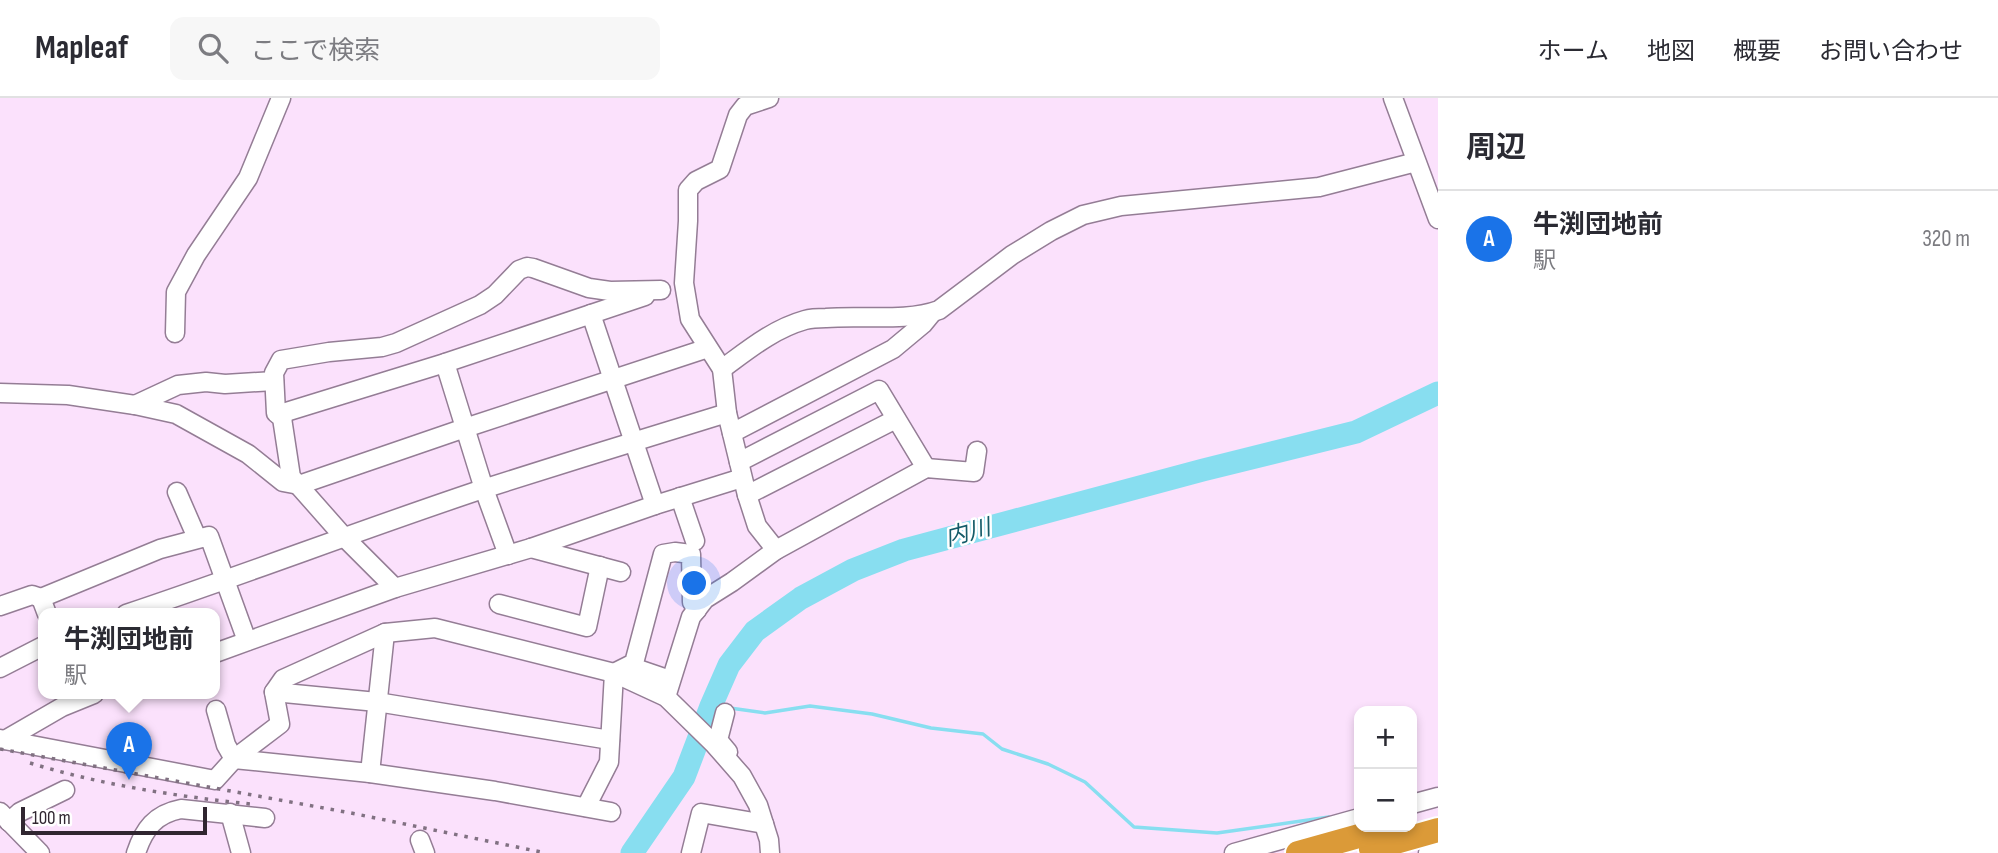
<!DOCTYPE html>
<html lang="ja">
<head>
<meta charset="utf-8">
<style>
  :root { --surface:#fff; --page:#f7f7f7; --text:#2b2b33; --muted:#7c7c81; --line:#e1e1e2; --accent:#1a73e8 }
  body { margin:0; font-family:"Sofia Sans Condensed","Noto Sans JP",sans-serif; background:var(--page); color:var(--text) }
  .controls { position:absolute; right:21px; bottom:21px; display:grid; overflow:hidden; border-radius:14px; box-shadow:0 4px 10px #0003 }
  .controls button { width:63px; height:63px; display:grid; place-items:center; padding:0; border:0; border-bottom:2px solid var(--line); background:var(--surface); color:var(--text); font:35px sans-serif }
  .scale { position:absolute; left:21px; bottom:18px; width:186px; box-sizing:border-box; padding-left:7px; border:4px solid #302630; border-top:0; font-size:19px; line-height:24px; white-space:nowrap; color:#302630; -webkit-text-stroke:5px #fff; paint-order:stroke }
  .you { position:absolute; left:695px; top:486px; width:24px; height:24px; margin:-18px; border:5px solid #fff; border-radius:50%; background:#1a73e8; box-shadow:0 0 0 10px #1a73e833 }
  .badge { display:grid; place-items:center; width:46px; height:46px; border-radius:50%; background:var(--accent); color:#fff; font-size:23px; font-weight:700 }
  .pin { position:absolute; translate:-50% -58px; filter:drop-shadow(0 2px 4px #0008) }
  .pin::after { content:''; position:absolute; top:37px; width:24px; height:21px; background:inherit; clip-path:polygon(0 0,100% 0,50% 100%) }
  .popup { position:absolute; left:38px; top:510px; width:182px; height:91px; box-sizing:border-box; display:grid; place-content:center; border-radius:14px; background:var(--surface); filter:drop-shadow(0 2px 5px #0005); font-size:23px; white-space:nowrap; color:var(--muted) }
  .popup b { font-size:26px; color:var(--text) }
  .popup::after { content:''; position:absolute; left:50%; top:100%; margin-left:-14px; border:14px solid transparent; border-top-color:var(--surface) }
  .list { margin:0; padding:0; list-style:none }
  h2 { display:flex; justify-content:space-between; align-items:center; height:91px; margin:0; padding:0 28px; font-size:30px }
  h2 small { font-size:23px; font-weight:400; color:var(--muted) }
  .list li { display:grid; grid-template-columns:46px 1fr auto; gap:21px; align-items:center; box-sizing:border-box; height:98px; padding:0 28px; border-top:2px solid var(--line) }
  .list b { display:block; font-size:26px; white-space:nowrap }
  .list p { margin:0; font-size:23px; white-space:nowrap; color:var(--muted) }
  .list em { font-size:23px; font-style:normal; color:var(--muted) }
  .icon { flex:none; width:38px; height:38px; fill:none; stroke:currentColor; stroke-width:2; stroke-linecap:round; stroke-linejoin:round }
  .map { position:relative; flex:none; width:1438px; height:755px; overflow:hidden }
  header { display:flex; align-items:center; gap:42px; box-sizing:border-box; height:98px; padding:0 35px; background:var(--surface); border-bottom:2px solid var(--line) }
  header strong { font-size:33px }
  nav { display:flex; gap:38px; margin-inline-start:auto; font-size:24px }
  .search { width:490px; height:63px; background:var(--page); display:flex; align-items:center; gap:18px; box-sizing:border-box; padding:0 24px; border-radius:14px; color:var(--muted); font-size:26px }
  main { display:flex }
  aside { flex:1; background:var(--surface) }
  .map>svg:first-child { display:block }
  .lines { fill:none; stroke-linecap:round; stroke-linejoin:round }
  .stream { stroke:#88def0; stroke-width:3.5 }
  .river { stroke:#88def0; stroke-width:23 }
  .minor-casing { stroke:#947d95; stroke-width:21 }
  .highway-casing { stroke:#fff; stroke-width:28 }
  .minor { stroke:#fff; stroke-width:18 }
  .highway { stroke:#db9a38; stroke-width:24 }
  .rail { stroke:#817182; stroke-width:3.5; stroke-dasharray:3.5 7; stroke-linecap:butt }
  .labels { text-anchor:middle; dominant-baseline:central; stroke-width:5; stroke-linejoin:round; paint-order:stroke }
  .water-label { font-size:23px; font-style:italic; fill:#145c69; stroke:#fff }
</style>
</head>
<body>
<header>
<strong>Mapleaf</strong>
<div class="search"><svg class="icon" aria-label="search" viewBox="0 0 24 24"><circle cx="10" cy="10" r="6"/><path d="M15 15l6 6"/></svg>ここで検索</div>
<nav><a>ホーム</a><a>地図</a><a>概要</a><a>お問い合わせ</a></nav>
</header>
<main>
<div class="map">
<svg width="1438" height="755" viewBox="0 0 1438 755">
  <rect width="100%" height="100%" fill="#fbe1fc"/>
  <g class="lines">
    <g class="stream">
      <polyline points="711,608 723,610"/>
      <polyline points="730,610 765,615 810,608 872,616 931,630 983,636 1002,651 1048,666 1085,684 1134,729 1217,735 1329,719"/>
    </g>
    <polyline class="river" points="632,755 684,679 711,608 729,567 755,533 801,500 853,472 904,452 1203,372 1356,334 1438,295"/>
    <defs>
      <g id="minor">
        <polyline points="769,0 745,8 738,17 720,71 696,83 688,92 688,123 684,185 690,221 722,271 727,315 747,397 757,428 776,452"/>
        <polyline points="1393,0 1438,121"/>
        <polyline points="591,216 655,407"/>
        <polyline points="175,235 176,194 196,157 248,80 281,0"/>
        <polyline points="445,265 484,391 508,457"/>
        <path d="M722,271C748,252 773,231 805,222C812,220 819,220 826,220C861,217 907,224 939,212L1012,157L1051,133L1083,117L1121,108L1319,89L1416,64"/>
        <polyline points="0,295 68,297 135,307 176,316 248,356 283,384 299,387 465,330 708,250"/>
        <polyline points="135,307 178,287 206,284 225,286 274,283"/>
        <polyline points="282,320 286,314 445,265 645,198"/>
        <polyline points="732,335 893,251 923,226 932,215"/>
        <polyline points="739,364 879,292 926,370"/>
        <polyline points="177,394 197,440"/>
        <polyline points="747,397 896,321"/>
        <polyline points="680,399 695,443"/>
        <polyline points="531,450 621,474"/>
        <polyline points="395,490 344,439 291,379 282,320 276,315 274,275 281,262 329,254 382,249 396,245 480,207 495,197 519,172 527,169 533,170 589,190 610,193 661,192"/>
        <polyline points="499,506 587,529 600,468"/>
        <polyline points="0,508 32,497 41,500"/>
        <polyline points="47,516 41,500 160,451 209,438 247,543"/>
        <path d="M126,516C246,476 363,431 483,391C564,365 646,340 727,315"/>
        <polyline points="215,555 395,490 531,450 655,407 742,380"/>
        <polyline points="629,568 670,582"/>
        <polyline points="0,570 43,548"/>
        <polyline points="274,594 377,604 610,642"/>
        <polyline points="666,599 691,519 705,501 732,484 776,452 926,370 974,374 977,353"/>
        <polyline points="216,612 226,647 234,661 370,675 495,693 611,714"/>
        <polyline points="725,615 718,642 728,654"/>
        <polyline points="0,641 215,682 234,661 280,626 274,594 283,581 385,535 435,530 614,575 666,599 714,646 742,678 758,707 769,742 770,755"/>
        <polyline points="5,642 62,609 94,596"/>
        <polyline points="370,675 385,535"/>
        <polyline points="1412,706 1438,699"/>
        <polyline points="586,709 609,664 614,575 634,565 663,456 675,454 691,456 692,504 697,512"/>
        <polyline points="0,714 40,755"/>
        <polyline points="230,715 241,755"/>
        <polyline points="9,724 20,714 65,692"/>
        <polyline points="420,742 425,755"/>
        <path d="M136,755C144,731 155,716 181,711L265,720"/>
        <polyline points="691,755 701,715 764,726"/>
        <polyline points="1234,755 1359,720"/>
        <polyline points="1428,755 1438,752"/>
      </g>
      <g id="highway">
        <polyline points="1371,751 1438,732"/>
        <polyline points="1298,755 1391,729"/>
      </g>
    </defs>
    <use href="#minor" class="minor-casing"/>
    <use href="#highway" class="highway-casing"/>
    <use href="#minor" class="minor"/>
    <use href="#highway" class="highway"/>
    <g class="rail">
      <polyline points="0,651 351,715 546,755"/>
      <path d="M30,665C102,687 175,698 250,706"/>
    </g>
  </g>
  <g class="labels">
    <g class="water-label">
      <text transform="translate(968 435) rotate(-15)">内川</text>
    </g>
  </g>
</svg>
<div class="controls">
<button>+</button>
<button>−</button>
</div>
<div class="scale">100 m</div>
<div class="you"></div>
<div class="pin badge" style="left:129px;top:682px">A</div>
<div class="popup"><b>牛渕団地前</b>駅</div>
</div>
<aside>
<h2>周辺<small></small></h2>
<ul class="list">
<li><span class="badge">A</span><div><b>牛渕団地前</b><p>駅</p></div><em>320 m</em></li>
</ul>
</aside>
</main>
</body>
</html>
